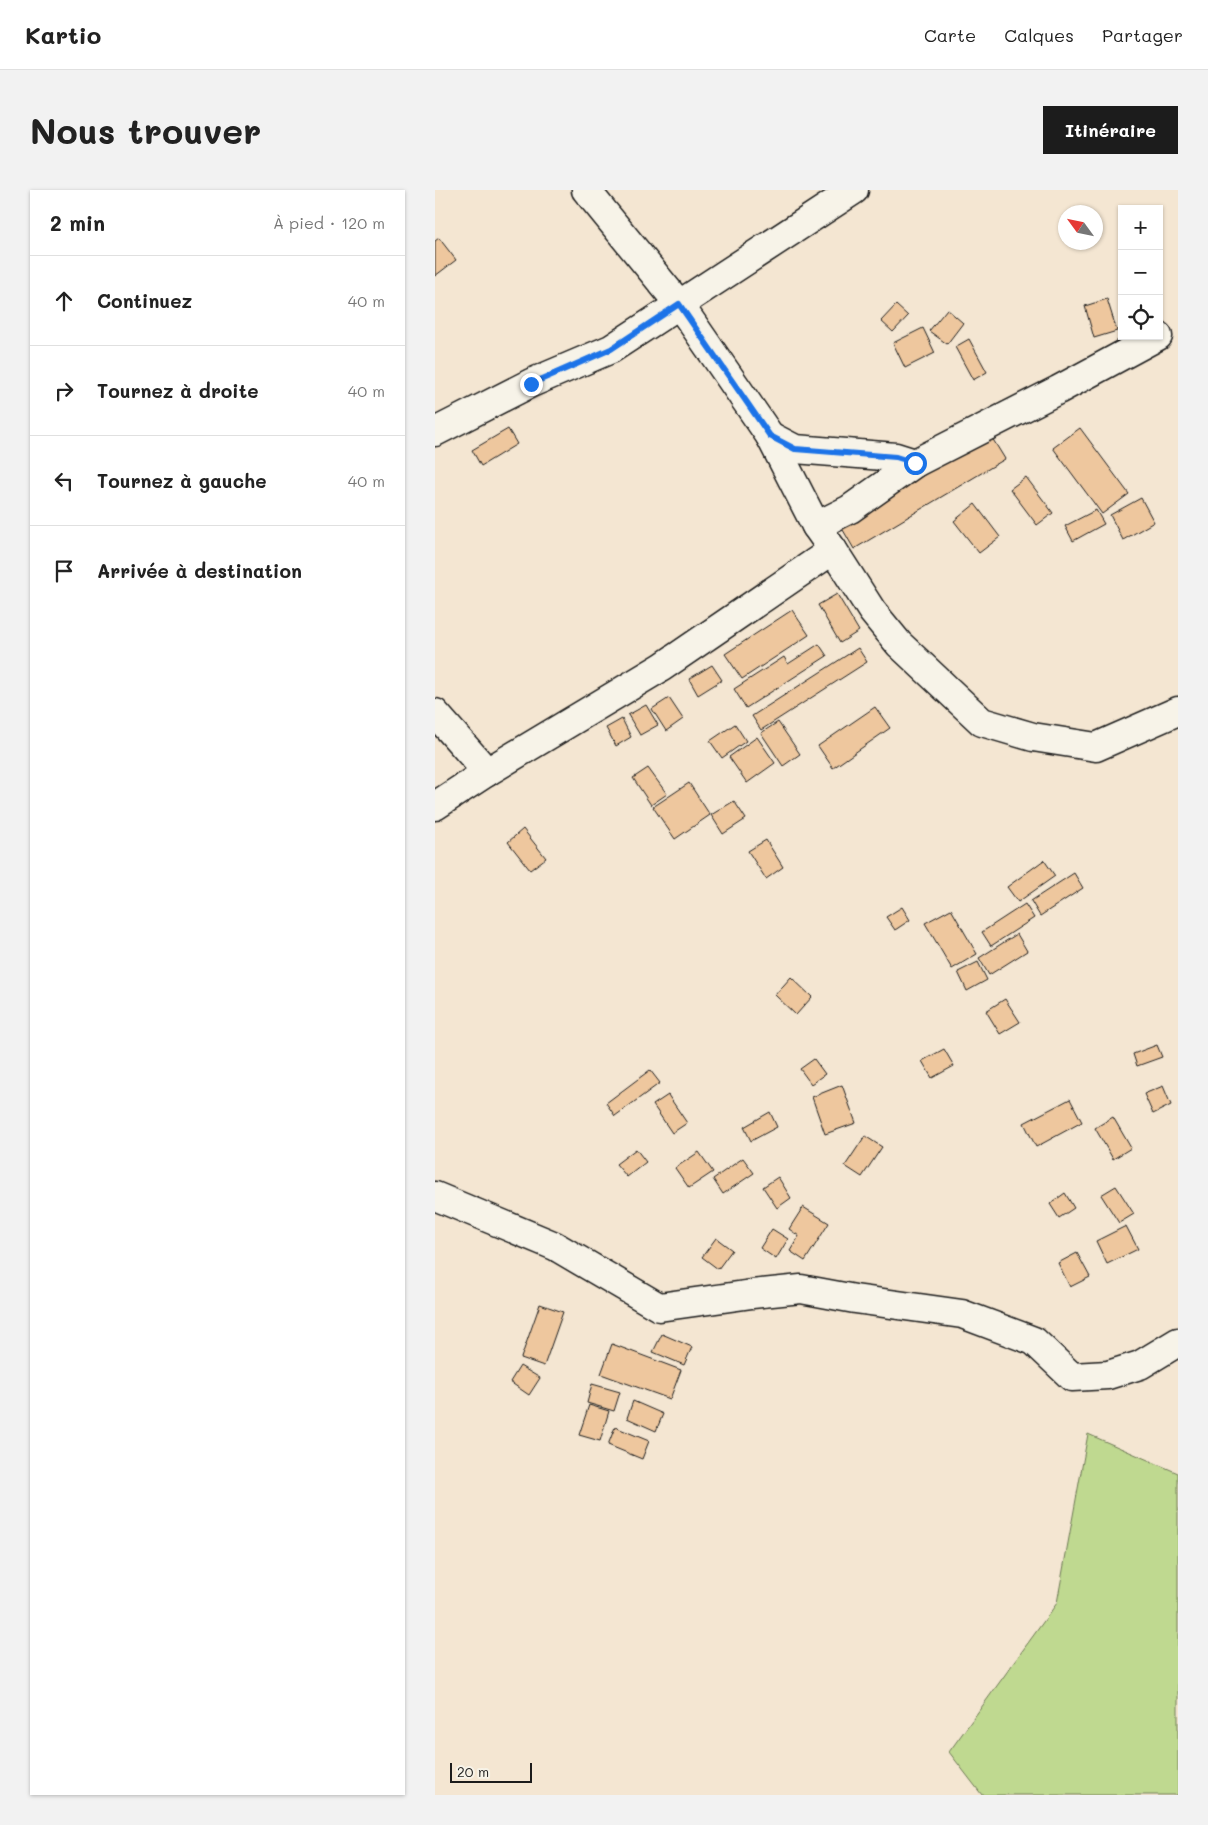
<!DOCTYPE html>
<html lang="fr">
<head>
<meta charset="utf-8">
<style>
  :root { --surface:#fff; --page:#f2f2f2; --text:#222; --muted:#767676; --line:#e0e0e0; --accent:#1c1c1c }
  body { margin:0; font-family:Mali,sans-serif; background:var(--page); color:var(--text) }
  .controls { position:absolute; right:15px; top:15px; display:grid; overflow:hidden; border-radius:0px; box-shadow:0 1px 4px #0004 }
  .controls button { width:45px; height:45px; display:grid; place-items:center; padding:0; border:0; border-bottom:1px solid var(--line); background:var(--surface); color:var(--text); font:25px sans-serif }
  .compass { position:absolute; left:623px; top:15px; width:45px; height:45px; border-radius:50%; background:var(--surface); box-shadow:0 1px 4px #0004; rotate:303deg }
  .scale { position:absolute; left:15px; bottom:12px; width:82px; box-sizing:border-box; padding-left:5px; border:2px solid #1c1c1c; border-top:0; font-size:14px; line-height:18px; white-space:nowrap; color:#1c1c1c; -webkit-text-stroke:4px #f7f3e8; paint-order:stroke }
  .stop { position:absolute; width:15px; height:15px; margin:-11px; border:4px solid #1a73e8; border-radius:50%; background:#fff }
  .stop.end { background:#1a73e8; border-color:#fff; box-shadow:0 1px 5px #0008 }
  .list { margin:0; padding:0; list-style:none }
  h2 { display:flex; justify-content:space-between; align-items:center; height:65px; margin:0; padding:0 20px; font-size:21px }
  h2 small { font-size:16px; font-weight:400; color:var(--muted) }
  .list li { display:grid; grid-template-columns:32px 1fr auto; gap:15px; align-items:center; box-sizing:border-box; height:90px; padding:0 20px; border-top:1px solid var(--line) }
  .list b { display:block; font-size:19px; white-space:nowrap }
  .list em { font-size:16px; font-style:normal; color:var(--muted) }
  .icon { flex:none; width:28px; height:28px; fill:none; stroke:currentColor; stroke-width:2; stroke-linecap:round; stroke-linejoin:round }
  .map { position:relative; flex:none; width:743px; height:1605px; overflow:hidden; border-radius:0px }
  header { display:flex; align-items:center; gap:30px; box-sizing:border-box; height:70px; padding:0 25px; background:var(--surface); border-bottom:1px solid var(--line) }
  header strong { font-size:24px }
  nav { display:flex; gap:28px; margin-inline-start:auto; font-size:18px }
  .intro { display:flex; align-items:center; justify-content:space-between; box-sizing:border-box; height:120px; padding:0 30px }
  h1 { margin:0; font-size:35px }
  .button { padding:12px 22px; border-radius:0px; background:var(--accent); color:#fff; font-size:18px; font-weight:700 }
  main { display:flex; gap:30px; padding:0 30px }
  aside { flex:1; background:var(--surface); border-radius:0px; box-shadow:0 1px 4px #0004 }
  .map>svg:first-child { display:block }
  .green { fill:#bfd990; stroke:#6e7a56 }
  .building { fill:#eec79e; stroke:#1c1c1c }
  .lines { fill:none; stroke-linecap:round; stroke-linejoin:round }
  .minor-casing { stroke:#1c1c1c; stroke-width:31 }
  .minor { stroke:#f7f3e8; stroke-width:28 }
  .route { stroke:#1a73e8; stroke-width:6 }
</style>
</head>
<body>
<header>
<strong>Kartio</strong>
<nav><a>Carte</a><a>Calques</a><a>Partager</a></nav>
</header>
<div class="intro"><h1>Nous trouver</h1><a class="button">Itinéraire</a></div>
<main>
<aside>
<h2>2 min<small>À pied · 120 m</small></h2>
<ul class="list">
<li><svg class="icon" aria-label="ahead" viewBox="0 0 24 24"><path d="M12 20V5M6 11l6-6 6 6"/></svg><div><b>Continuez</b></div><em>40 m</em></li>
<li><svg class="icon" aria-label="right" viewBox="0 0 24 24"><path d="M7 20v-9h11M14 6l5 5-5 5"/></svg><div><b>Tournez à droite</b></div><em>40 m</em></li>
<li><svg class="icon" aria-label="left" viewBox="0 0 24 24"><path d="M17 20v-9H6M10 6l-5 5 5 5"/></svg><div><b>Tournez à gauche</b></div><em>40 m</em></li>
<li><svg class="icon" aria-label="arrive" viewBox="0 0 24 24"><path d="M6 21V4h12l-3 4 3 4H6"/></svg><div><b>Arrivée à destination</b></div></li>
</ul>
</aside>
<div class="map">
<svg width="743" height="1605" viewBox="0 0 743 1605">
  <rect width="100%" height="100%" fill="#f4e6d2"/>
  <filter id="ink" filterUnits="userSpaceOnUse"><feTurbulence type="fractalNoise" baseFrequency=".02" numOctaves="2"/><feDisplacementMap in="SourceGraphic" scale="10" xChannelSelector="R" yChannelSelector="G"/><feConvolveMatrix kernelMatrix="1 2 1 2 8 2 1 2 1" color-interpolation-filters="sRGB"/></filter>
  <g filter="url(#ink)">
    <polygon class="green" points="653,1244 743,1283 743,1605 547,1605 514,1562 622,1413"/>
    <g class="building">
      <polygon points="4,48 21,70 0,86 0,51"/>
      <polygon points="672,109 682,141 659,148 650,116"/>
      <polygon points="461,115 473,126 458,142 446,131"/>
      <polygon points="512,119 528,133 512,154 494,141"/>
      <polygon points="488,138 500,163 470,178 458,153"/>
      <polygon points="534,149 552,182 538,190 520,157"/>
      <polygon points="645,238 694,304 667,324 618,258"/>
      <polygon points="73,239 82,254 46,276 37,260"/>
      <polygon points="554,243 570,269 419,359 404,333"/>
      <polygon points="591,287 618,323 602,335 575,299"/>
      <polygon points="706,308 719,332 688,350 675,325"/>
      <polygon points="540,314 565,347 544,363 519,331"/>
      <polygon points="661,320 669,334 638,351 630,336"/>
      <polygon points="402,404 424,441 405,453 383,415"/>
      <polygon points="357,420 374,445 307,489 290,464"/>
      <polygon points="384,454 392,466 311,518 299,499 349,467 353,474"/>
      <polygon points="423,458 432,472 326,540 317,526"/>
      <polygon points="277,475 287,490 263,505 254,489"/>
      <polygon points="234,508 248,529 231,541 217,519"/>
      <polygon points="211,515 223,535 205,545 193,525"/>
      <polygon points="440,517 455,538 398,578 383,556"/>
      <polygon points="187,529 196,547 181,556 171,538"/>
      <polygon points="343,532 365,564 348,576 326,543"/>
      <polygon points="300,534 311,551 287,568 275,551"/>
      <polygon points="322,547 340,573 312,593 294,567"/>
      <polygon points="213,578 232,604 216,615 198,588"/>
      <polygon points="254,593 275,625 240,649 218,617"/>
      <polygon points="299,611 311,629 288,644 276,625"/>
      <polygon points="88,639 111,668 95,680 73,652"/>
      <polygon points="331,650 348,677 331,689 313,661"/>
      <polygon points="609,670 620,686 583,712 572,697"/>
      <polygon points="639,683 648,698 605,726 596,711"/>
      <polygon points="590,714 599,728 556,756 547,742"/>
      <polygon points="467,717 475,730 460,740 451,727"/>
      <polygon points="516,719 542,764 517,779 490,733"/>
      <polygon points="582,744 592,761 554,785 544,768"/>
      <polygon points="543,772 552,790 532,801 523,782"/>
      <polygon points="356,787 377,807 361,825 340,805"/>
      <polygon points="570,809 585,832 565,844 551,821"/>
      <polygon points="722,855 727,867 702,876 698,864"/>
      <polygon points="509,859 519,876 497,888 487,871"/>
      <polygon points="379,869 390,884 376,894 365,879"/>
      <polygon points="215,880 225,893 180,926 171,913"/>
      <polygon points="407,895 421,933 390,944 377,907"/>
      <polygon points="728,896 736,915 718,924 709,904"/>
      <polygon points="233,905 252,933 237,943 218,915"/>
      <polygon points="635,909 647,932 601,957 589,933"/>
      <polygon points="335,922 342,937 316,951 309,937"/>
      <polygon points="678,927 696,958 678,969 660,938"/>
      <polygon points="430,946 447,957 427,987 410,976"/>
      <polygon points="201,959 211,972 192,987 181,974"/>
      <polygon points="264,962 278,982 254,998 240,978"/>
      <polygon points="308,968 319,983 288,1004 278,989"/>
      <polygon points="343,987 356,1008 342,1018 328,997"/>
      <polygon points="681,996 699,1024 684,1033 666,1005"/>
      <polygon points="630,1003 639,1018 624,1028 615,1014"/>
      <polygon points="368,1017 394,1033 370,1071 355,1061 364,1046 354,1039"/>
      <polygon points="691,1036 703,1059 672,1074 661,1051"/>
      <polygon points="337,1039 353,1049 341,1069 325,1058"/>
      <polygon points="281,1048 297,1060 283,1079 267,1067"/>
      <polygon points="642,1063 655,1087 635,1097 623,1073"/>
      <polygon points="105,1114 128,1122 109,1176 86,1168"/>
      <polygon points="227,1144 257,1157 249,1175 218,1162"/>
      <polygon points="177,1154 246,1180 235,1209 166,1184"/>
      <polygon points="85,1176 105,1188 94,1205 75,1192"/>
      <polygon points="157,1194 185,1202 179,1221 152,1213"/>
      <polygon points="198,1211 228,1224 221,1241 192,1228"/>
      <polygon points="154,1215 174,1221 165,1251 144,1245"/>
      <polygon points="180,1237 214,1251 207,1269 173,1255"/>
    </g>
    <g class="lines">
      <defs>
        <g id="minor">
          <polyline points="151,0 244,114 335,246 381,336"/>
          <polyline points="0,242 96,193 176,159 419,0"/>
          <polyline points="335,246 360,259 461,267 480,273"/>
          <polyline points="398,360 437,421 464,454 547,532 598,547 661,557 743,521"/>
          <polyline points="0,523 52,582"/>
          <polyline points="0,616 52,582 227,477 398,360 381,336 415,319 480,273 623,200 723,146"/>
          <polyline points="0,1006 120,1056 224,1117 317,1104 366,1099 420,1109 527,1124 599,1151 637,1187 673,1185 705,1175 743,1152"/>
        </g>
      </defs>
      <use href="#minor" class="minor-casing"/>
      <use href="#minor" class="minor"/>
    </g>
  </g>
  <g class="lines" filter="url(#ink)">
    <polyline class="route" points="96,194 176,159 244,114 335,246 360,259 461,267 480,273"/>
  </g>
</svg>
<div class="controls">
<button>+</button>
<button>−</button>
<button><svg class="icon" aria-label="locate" viewBox="0 0 24 24"><circle cx="12" cy="12" r="6"/><path d="M12 2v4M12 18v4M2 12h4M18 12h4"/></svg></button>
</div>
<svg class="compass" viewBox="-18 -18 36 36"><path d="M0-13l5 13h-10z" fill="#e53935"/><path d="M0 13l5-13h-10z" fill="#767676"/></svg>
<div class="scale">20 m</div>
<div class="stop" style="left:480px;top:273px"></div>
<div class="stop end" style="left:96px;top:194px"></div>
</div>
</main>
</body>
</html>
